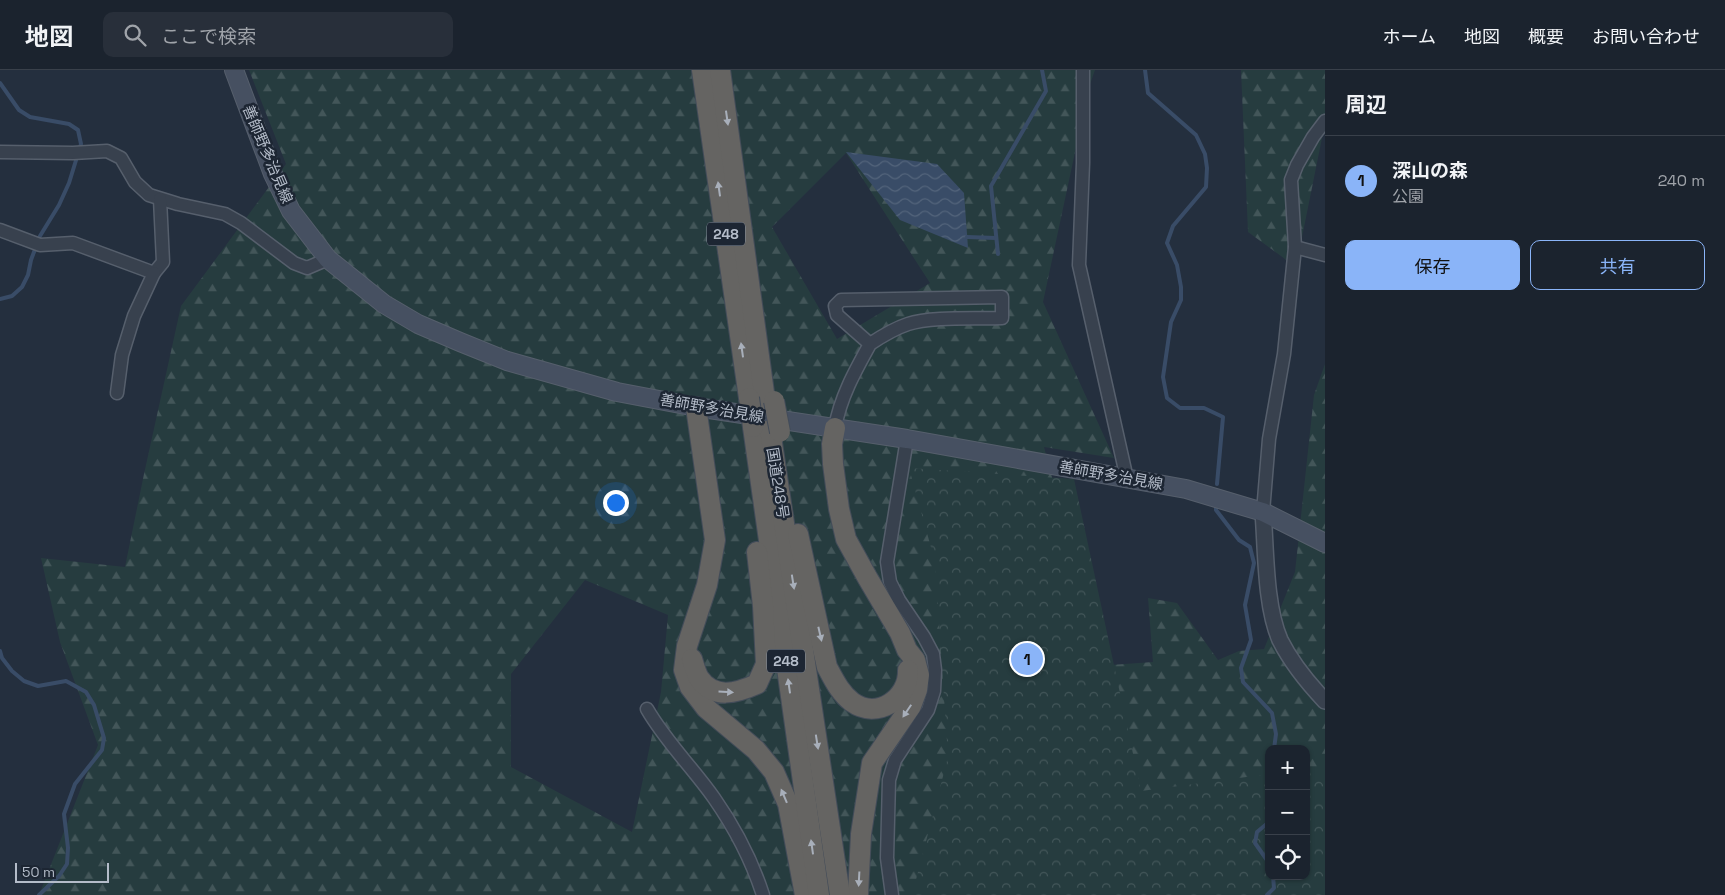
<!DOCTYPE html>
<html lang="ja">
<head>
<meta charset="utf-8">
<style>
  :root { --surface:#1b232e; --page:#282f3a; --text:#f1f3f6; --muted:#a0a4aa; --line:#39404a; --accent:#8ab4f8 }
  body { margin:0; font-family:"Space Grotesk","Noto Sans JP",sans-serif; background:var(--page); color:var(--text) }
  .controls { position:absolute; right:15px; bottom:15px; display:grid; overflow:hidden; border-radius:10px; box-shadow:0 1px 4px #0004 }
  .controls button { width:45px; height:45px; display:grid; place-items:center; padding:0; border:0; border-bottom:1px solid var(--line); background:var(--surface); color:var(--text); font:25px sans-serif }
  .scale { position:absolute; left:15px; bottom:12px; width:94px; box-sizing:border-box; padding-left:5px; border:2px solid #b4bcc9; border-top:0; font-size:14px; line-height:18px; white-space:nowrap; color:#b4bcc9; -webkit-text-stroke:4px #1d2633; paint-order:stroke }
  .you { position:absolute; left:615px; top:432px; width:18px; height:18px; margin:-12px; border:4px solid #fff; border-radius:50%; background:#1a73e8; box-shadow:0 0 0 8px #1a73e833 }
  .badge { display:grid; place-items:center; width:32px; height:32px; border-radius:50%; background:var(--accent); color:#111; font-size:16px; font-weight:700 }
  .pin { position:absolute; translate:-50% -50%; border:2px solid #fff; box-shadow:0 1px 5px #0006 }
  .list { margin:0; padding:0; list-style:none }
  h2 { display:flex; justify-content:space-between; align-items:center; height:65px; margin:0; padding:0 20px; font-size:21px }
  h2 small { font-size:16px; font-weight:400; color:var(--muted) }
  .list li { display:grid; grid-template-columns:32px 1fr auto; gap:15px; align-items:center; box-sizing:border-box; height:90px; padding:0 20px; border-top:1px solid var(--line) }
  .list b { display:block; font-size:19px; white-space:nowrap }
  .list p { margin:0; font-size:16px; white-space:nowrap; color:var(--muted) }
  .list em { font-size:16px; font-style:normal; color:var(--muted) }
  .actions { display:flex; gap:10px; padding:15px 20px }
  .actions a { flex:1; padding:11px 0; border:1px solid var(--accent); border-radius:10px; text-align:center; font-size:18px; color:var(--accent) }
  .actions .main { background:var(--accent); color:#111 }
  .icon { flex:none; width:28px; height:28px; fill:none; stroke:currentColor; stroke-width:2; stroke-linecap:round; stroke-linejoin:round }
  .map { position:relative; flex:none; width:1325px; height:825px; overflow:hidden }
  header { display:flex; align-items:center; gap:30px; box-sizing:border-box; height:70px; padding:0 25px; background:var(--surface); border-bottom:1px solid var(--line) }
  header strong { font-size:24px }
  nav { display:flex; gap:28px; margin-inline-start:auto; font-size:18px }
  .search { width:350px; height:45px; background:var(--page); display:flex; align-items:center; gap:12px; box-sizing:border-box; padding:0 18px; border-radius:10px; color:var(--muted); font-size:19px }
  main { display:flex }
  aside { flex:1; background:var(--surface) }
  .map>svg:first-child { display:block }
  .forest { fill:url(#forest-firs); fill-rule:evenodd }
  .park { fill:url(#park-crowns) }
  .water { fill:url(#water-waves) }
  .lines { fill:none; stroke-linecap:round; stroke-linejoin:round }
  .stream { stroke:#394c67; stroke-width:4 }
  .minor-casing { stroke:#565f6c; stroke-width:15 }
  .tertiary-casing { stroke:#565f6c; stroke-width:18 }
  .secondary-casing { stroke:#565f6c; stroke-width:20 }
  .trunk-casing { stroke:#434c59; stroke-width:22 }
  .minor { stroke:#38414e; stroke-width:12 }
  .tertiary { stroke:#38414e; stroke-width:15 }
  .secondary { stroke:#465061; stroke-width:18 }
  .trunk { stroke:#656462; stroke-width:20 }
  .trunk-bridge-casing { stroke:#434c59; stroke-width:22; stroke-linecap:butt }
  .trunk-bridge { stroke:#656462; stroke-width:20 }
  .oneway { fill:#a8afba }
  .labels { text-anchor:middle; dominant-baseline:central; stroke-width:5; stroke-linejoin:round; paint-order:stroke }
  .shield { fill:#1d2633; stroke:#878f9c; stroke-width:1 }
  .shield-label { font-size:14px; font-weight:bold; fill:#b4bcc9 }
  .street-label { font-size:15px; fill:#b4bcc9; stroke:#1d2633 }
</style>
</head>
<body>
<header>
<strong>地図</strong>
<div class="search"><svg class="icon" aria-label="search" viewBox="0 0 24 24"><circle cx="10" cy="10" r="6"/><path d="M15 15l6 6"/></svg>ここで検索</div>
<nav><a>ホーム</a><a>地図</a><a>概要</a><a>お問い合わせ</a></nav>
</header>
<main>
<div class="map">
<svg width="1325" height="825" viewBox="0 0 1325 825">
  <defs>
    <pattern id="forest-firs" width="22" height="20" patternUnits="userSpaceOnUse" patternTransform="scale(1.25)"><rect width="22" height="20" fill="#263c3f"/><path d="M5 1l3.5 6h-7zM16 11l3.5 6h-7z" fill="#435659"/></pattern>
    <pattern id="park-crowns" width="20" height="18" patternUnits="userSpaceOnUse" patternTransform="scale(1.25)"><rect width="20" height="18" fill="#263c3f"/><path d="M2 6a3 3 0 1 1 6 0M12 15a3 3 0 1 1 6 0" fill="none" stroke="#435659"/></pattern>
    <pattern id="water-waves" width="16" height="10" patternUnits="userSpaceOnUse" patternTransform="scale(1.25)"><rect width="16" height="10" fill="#394c67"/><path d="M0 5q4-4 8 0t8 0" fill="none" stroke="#53647b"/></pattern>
  </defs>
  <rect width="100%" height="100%" fill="#242f3e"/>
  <g class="forest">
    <path d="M249,0H1095L1089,17L1043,232L1114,388L1044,377L1064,453L1096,596L1153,592L1148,528L1177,533L1218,590L1239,581L1264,579L1295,502L1314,325L1325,294V825H39L98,675L60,572L41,488L125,497L144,404L181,236L286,94ZM846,83L930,213L837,269L772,157ZM585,510L668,545L661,622L632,762L511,697V604ZM1269,679H1306V806H1269Z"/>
    <polygon points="1241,0 1325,0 1325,53 1296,197 1248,162"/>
  </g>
  <polygon class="park" points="909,398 1074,409 1141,721 1269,704 1269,806 1306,806 1306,700 1325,697 1325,825 912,825 948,687 935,492"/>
  <polygon class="water" points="846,82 937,94 964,123 968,178 900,150"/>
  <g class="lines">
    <g class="stream">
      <polyline points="1145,0 1148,23 1196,65 1205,84 1207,98 1206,117 1173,156 1167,173 1177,195 1181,217 1181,230 1171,252 1163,307 1167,328 1180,338 1204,338 1223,347 1217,414"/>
      <polyline points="0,13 19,40 30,47 69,54 78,60 81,74 69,113 59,135 40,166 31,190 28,205 22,217 12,226 0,229"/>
      <polyline points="967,167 996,168"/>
      <polyline points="998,184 991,116 1046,21 1042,0"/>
      <polyline points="1216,437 1216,440 1239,470 1250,477 1254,493 1245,535 1251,570 1241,598 1243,612 1272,643 1276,664 1274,679"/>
      <polyline points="0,581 2,588 12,601 24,611 38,616 66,611 86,622 94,635 104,668 102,680 75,714 64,744 68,778 67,794 59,806 39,825"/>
      <polyline points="1269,752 1257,762 1255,773 1269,793"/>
      <polyline points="1267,825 1274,818 1273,806"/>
    </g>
    <defs>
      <g id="minor">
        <polyline points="1083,0 1083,93 1079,195 1127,409"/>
        <polyline points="0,82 73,83 107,81 121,88 135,112 149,125 178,134 225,144 241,153 294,193 307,198 328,189"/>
        <polyline points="0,160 40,175 73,173 154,203 163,192 160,129"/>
        <polyline points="1295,177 1325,185"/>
        <polyline points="117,323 122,285 134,246 154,203"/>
        <path d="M835,358C840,328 855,301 870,274L837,245L835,236L841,230L1002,227V248C976,249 931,246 908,254C893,259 882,266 870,274"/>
        <polyline points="1263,442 1269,369 1284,284 1295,177 1291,110 1297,95 1313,67 1325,51"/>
        <path d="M647,639C666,672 693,698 714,728C735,758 752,791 763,825"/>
        <polyline points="892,825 887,788 889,710 895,690 928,640 934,621 935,600 933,584 924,567 899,530 890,512 887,492 907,369"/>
      </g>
      <path id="tertiary" d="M1263,442C1266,479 1265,536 1280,570C1292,594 1307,612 1325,631"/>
      <polyline id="secondary" points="234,0 273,104 291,141 328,189 384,234 418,254 460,272 507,291 617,322 696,337 907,369 1186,419 1263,442 1325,473"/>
      <g id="trunk">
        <polyline points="702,0 749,328"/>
        <polyline points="720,0 765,330"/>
        <polyline points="696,337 715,470 707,515 687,576 684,600 690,617 706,638 756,680 774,702 788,734 805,825"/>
        <polyline points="753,357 819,825"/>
        <polyline points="835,358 832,374 833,394 839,439 846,469 867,507 900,563 907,580 915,590 919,605 917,620 911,636 872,693 861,764 858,825"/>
        <polyline points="770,360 840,825"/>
        <path d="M798,464L827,597C834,610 840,623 852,632C877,650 909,629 908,600"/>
        <path d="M692,589C694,595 696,603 699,608C714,630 737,623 757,614L766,594L763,536L757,482"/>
      </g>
    </defs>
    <use href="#minor" class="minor-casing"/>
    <use href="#tertiary" class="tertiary-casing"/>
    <use href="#secondary" class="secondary-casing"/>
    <use href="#trunk" class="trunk-casing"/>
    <use href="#minor" class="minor"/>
    <use href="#tertiary" class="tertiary"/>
    <use href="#secondary" class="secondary"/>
    <use href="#trunk" class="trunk"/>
    <defs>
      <g id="trunk-bridge">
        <polyline points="749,328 753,357"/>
        <polyline points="774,331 780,362"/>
      </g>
    </defs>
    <use href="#trunk-bridge" class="trunk-bridge-casing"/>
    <use href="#trunk-bridge" class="trunk-bridge"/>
  </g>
  <defs><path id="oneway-solid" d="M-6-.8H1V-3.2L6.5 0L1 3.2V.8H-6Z" transform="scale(1.25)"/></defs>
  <g class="oneway">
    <use href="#oneway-solid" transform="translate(727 48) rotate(82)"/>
    <use href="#oneway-solid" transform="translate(719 119) rotate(-98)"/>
    <use href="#oneway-solid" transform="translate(742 280) rotate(-98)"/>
    <use href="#oneway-solid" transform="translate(793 512) rotate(81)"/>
    <use href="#oneway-solid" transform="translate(820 564) rotate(77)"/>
    <use href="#oneway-solid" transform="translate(789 616) rotate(-98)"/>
    <use href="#oneway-solid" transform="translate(726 622) rotate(3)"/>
    <use href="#oneway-solid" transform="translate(907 641) rotate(124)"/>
    <use href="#oneway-solid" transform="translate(817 672) rotate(81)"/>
    <use href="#oneway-solid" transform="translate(784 726) rotate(-113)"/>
    <use href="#oneway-solid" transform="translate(812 777) rotate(-98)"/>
    <use href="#oneway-solid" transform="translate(859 809) rotate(93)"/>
  </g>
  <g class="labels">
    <g class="shield">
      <rect x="707" y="152.5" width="38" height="23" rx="4"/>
      <rect x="767" y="579.5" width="38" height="23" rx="4"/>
    </g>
    <g class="shield-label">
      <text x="726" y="164">248</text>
      <text x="786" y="591">248</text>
    </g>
    <g class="street-label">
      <text transform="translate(268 84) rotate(67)">善師野多治見線</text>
      <text transform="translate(712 338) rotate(10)">善師野多治見線</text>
      <text transform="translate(1111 405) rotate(10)">善師野多治見線</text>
      <text transform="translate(778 413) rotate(81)">国道248号</text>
    </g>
  </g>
</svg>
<div class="controls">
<button>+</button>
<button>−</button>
<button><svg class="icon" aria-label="locate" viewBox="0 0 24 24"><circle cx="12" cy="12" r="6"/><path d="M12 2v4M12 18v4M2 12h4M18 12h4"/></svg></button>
</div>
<div class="scale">50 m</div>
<div class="you"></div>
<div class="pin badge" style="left:1027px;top:589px">1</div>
</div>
<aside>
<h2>周辺<small></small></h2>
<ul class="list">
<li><span class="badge">1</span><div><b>深山の森</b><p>公園</p></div><em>240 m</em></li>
</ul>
<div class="actions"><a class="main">保存</a><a>共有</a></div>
</aside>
</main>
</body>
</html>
